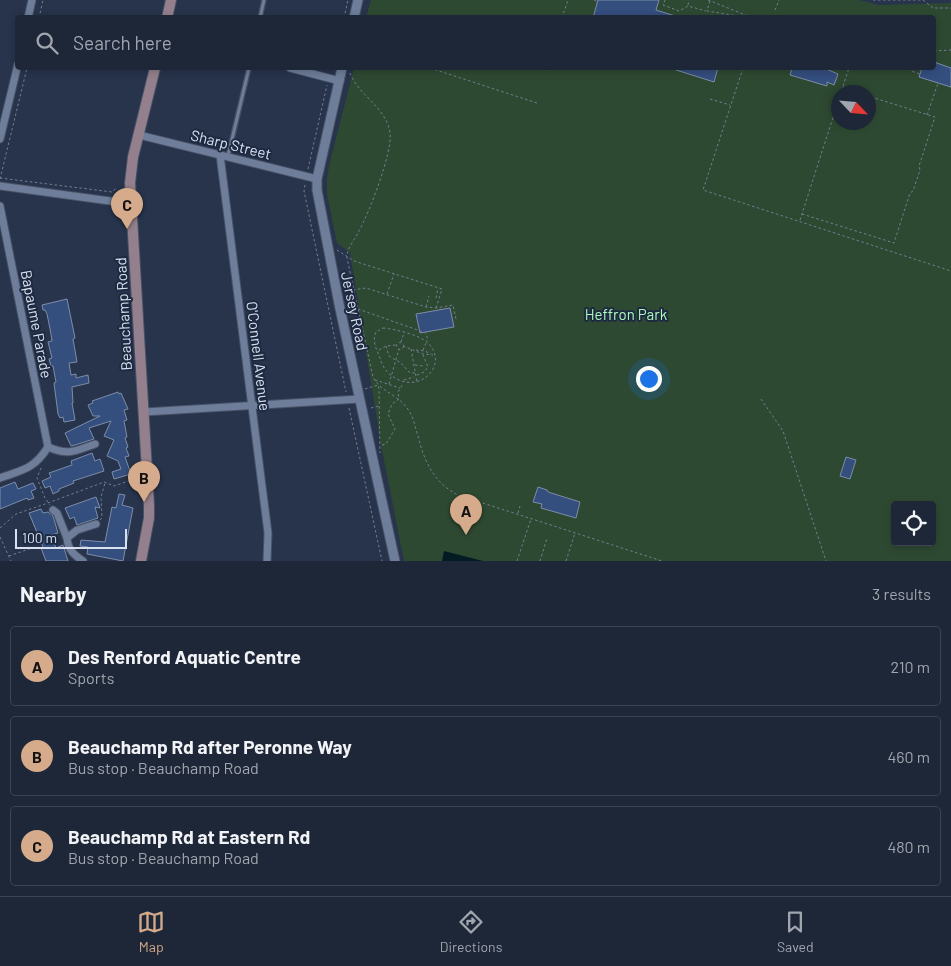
<!DOCTYPE html>
<html lang="en">
<head>
<meta charset="utf-8">
<style>
  :root { --surface:#1d2738; --page:#252f40; --text:#f1f3f6; --muted:#a0a5ae; --line:#3b4453; --accent:#d6ab8b }
  body { margin:0; font-family:Barlow,sans-serif; background:var(--page); color:var(--text) }
  .controls { position:absolute; right:15px; bottom:15px; display:grid; overflow:hidden; border-radius:5px; box-shadow:0 2px 8px #0003 }
  .controls button { width:45px; height:45px; display:grid; place-items:center; padding:0; border:0; border-bottom:1px solid var(--line); background:var(--surface); color:var(--text); font:25px sans-serif }
  .compass { position:absolute; left:831px; top:85px; width:45px; height:45px; border-radius:50%; background:var(--surface); box-shadow:0 2px 8px #0003; rotate:116deg }
  .scale { position:absolute; left:15px; bottom:12px; width:112px; box-sizing:border-box; padding-left:5px; border:2px solid #d9e1f1; border-top:0; font-size:14px; line-height:18px; white-space:nowrap; color:#d9e1f1; -webkit-text-stroke:4px #1d2a41; paint-order:stroke }
  .you { position:absolute; left:648px; top:378px; width:18px; height:18px; margin:-12px; border:4px solid #fff; border-radius:50%; background:#1a73e8; box-shadow:0 0 0 8px #1a73e833 }
  .badge { display:grid; place-items:center; width:32px; height:32px; border-radius:50%; background:var(--accent); color:#111; font-size:16px; font-weight:700 }
  .pin { position:absolute; translate:-50% -41px; filter:drop-shadow(0 1px 2px #0008) }
  .pin::after { content:''; position:absolute; top:26px; width:18px; height:15px; background:inherit; clip-path:polygon(0 0,100% 0,50% 100%) }
  .list { margin:0; padding:0; list-style:none }
  h2 { display:flex; justify-content:space-between; align-items:center; height:65px; margin:0; padding:0 20px; font-size:21px }
  h2 small { font-size:16px; font-weight:400; color:var(--muted) }
  .list li { display:grid; grid-template-columns:32px 1fr auto; gap:15px; align-items:center; box-sizing:border-box; height:80px; margin:0 10px 10px; padding:0 10px; border:1px solid var(--line); border-radius:5px }
  .list b { display:block; font-size:19px; white-space:nowrap }
  .list p { margin:0; font-size:16px; white-space:nowrap; color:var(--muted) }
  .list em { font-size:16px; font-style:normal; color:var(--muted) }
  .icon { flex:none; width:28px; height:28px; fill:none; stroke:currentColor; stroke-width:2; stroke-linecap:round; stroke-linejoin:round }
  .map { position:relative; flex:none; width:951px; height:561px; overflow:hidden }
  .search { position:absolute; background:var(--surface); box-shadow:0 2px 8px #0003; left:15px; right:15px; top:15px; height:55px; display:flex; align-items:center; gap:12px; box-sizing:border-box; padding:0 18px; border-radius:5px; color:var(--muted); font-size:19px }
  .sheet { height:335px; background:var(--surface) }
  nav { display:flex; justify-content:space-around; align-items:center; box-sizing:border-box; height:70px; border-top:1px solid var(--line); background:var(--surface); font-size:14px; color:var(--muted) }
  nav a { display:grid; justify-items:center; gap:2px }
  nav .on { color:var(--accent) }
  .map>svg:first-child { display:block }
  .green { fill:#2e4932; fill-rule:evenodd }
  .water { fill:#031c23 }
  .building { fill:#344e7e; stroke:#7d8da9 }
  .lines { fill:none; stroke-linecap:round; stroke-linejoin:round }
  .service-casing { stroke:#485267; stroke-width:5.5 }
  .minor-casing { stroke:#485267; stroke-width:9 }
  .tertiary-casing { stroke:#485267; stroke-width:11 }
  .secondary-casing { stroke:#485267; stroke-width:12 }
  .path { stroke:#737e92; stroke-width:1; stroke-dasharray:2.5 2.5; stroke-linecap:butt }
  .service { stroke:#6e7d99; stroke-width:3 }
  .minor { stroke:#6e7d99; stroke-width:7 }
  .tertiary { stroke:#6e7d99; stroke-width:9 }
  .secondary { stroke:#94808c; stroke-width:10 }
  .labels { text-anchor:middle; dominant-baseline:central; stroke-width:4; stroke-linejoin:round; paint-order:stroke }
  .street-label { font-size:15px; fill:#d9e1f1; stroke:#1d2a41 }
  .park-label { font-size:15px; fill:#aef9b7; stroke:#1d2a41 }
</style>
</head>
<body>
<div class="map">
<svg width="951" height="561" viewBox="0 0 951 561">
  <rect width="100%" height="100%" fill="#27344b"/>
  <path class="green" d="M371,0H859L879,5L951,3V561H404L381,445L350,253L337,243L327,194V179L329,166L354,68H934V18L366,17ZM838,92H868V122H838ZM895,505H932V542H895Z"/>
  <polygon class="water" points="444,551 483,561 442,561"/>
  <g class="building">
    <polygon points="598,0 659,0 656,10 675,16 675,18 593,18"/>
    <polygon points="934,62 951,68 951,87 919,77 922,68 934,68"/>
    <polygon points="673,68 718,68 714,82 673,69"/>
    <polygon points="792,68 824,68 838,74 834,85 827,82 827,86 790,75"/>
    <polygon points="67,299 75,338 73,339 77,362 69,363 71,375 76,374 76,378 88,375 89,383 72,387 73,403 72,403 75,420 64,422 63,417 60,418 58,414 54,383 56,382 53,366 51,366 49,359 52,358 48,342 52,341 51,334 47,314 45,310 43,310 42,305"/>
    <polygon points="450,308 454,327 420,333 416,314"/>
    <polygon points="118,392 119,394 121,393 128,409 124,410 127,420 124,421 127,437 125,438 128,447 126,448 129,456 125,457 131,474 114,479 112,472 121,469 118,461 107,456 114,440 104,436 111,421 89,428 94,439 75,445 71,446 65,433 100,416 93,416 88,405 93,403 92,401"/>
    <polygon points="92,453 95,461 100,459 104,471 73,481 74,483 59,489 59,491 53,494 50,486 45,488 42,481 51,477 49,473 72,465 71,461"/>
    <polygon points="846,457 856,460 850,479 840,476"/>
    <polygon points="15,482 18,489 33,483 36,489 31,491 34,498 28,500 27,498 0,509 0,488"/>
    <polygon points="538,487 547,490 548,492 580,502 576,518 541,508 542,504 533,502"/>
    <polygon points="119,494 125,495 122,505 133,508 123,561 87,554 88,547 80,546 81,540 105,542 112,507 116,508"/>
    <polygon points="96,497 100,508 95,507 98,518 77,525 74,517 70,519 65,508"/>
    <polygon points="41,509 43,513 48,512 53,516 58,533 51,535 56,548 63,545 68,561 46,561 41,548 43,547 29,513"/>
  </g>
  <g class="lines">
    <defs>
      <g id="service">
        <polyline points="260,18 264,0"/>
        <polyline points="228,156 249,68"/>
      </g>
      <g id="minor">
        <polyline points="28,18 32,0"/>
        <polyline points="290,68 340,81"/>
        <polyline points="139,135 317,179"/>
        <polyline points="0,139 18,64"/>
        <polyline points="220,155 268,533 267,561"/>
        <polyline points="0,186 132,204"/>
        <polyline points="0,206 48,447"/>
        <polyline points="144,412 360,399"/>
        <path d="M48,447C69,456 75,451 95,444"/>
        <path d="M0,478C23,470 34,469 48,447"/>
        <polyline points="53,510 57,513 67,538"/>
        <path d="M83,561C74,555 68,550 67,538L77,530L96,524"/>
      </g>
      <g id="tertiary">
        <polyline points="354,18 358,0"/>
        <polyline points="342,68 317,179 317,190 339,304 395,561"/>
      </g>
      <g id="secondary">
        <polyline points="167,18 171,0"/>
        <polyline points="141,561 149,518 149,505 130,183 133,157 155,68"/>
      </g>
    </defs>
    <use href="#service" class="service-casing"/>
    <use href="#minor" class="minor-casing"/>
    <use href="#tertiary" class="tertiary-casing"/>
    <use href="#secondary" class="secondary-casing"/>
    <g class="path">
      <polyline points="594,0 598,2"/>
      <polyline points="665,0 663,5 679,11 688,6 706,11"/>
      <polyline points="708,0 753,18"/>
      <polyline points="873,0 923,0 933,8 951,8"/>
      <polyline points="710,1 707,11 751,18"/>
      <polyline points="688,5 689,0"/>
      <polyline points="775,10 779,0"/>
      <polyline points="39,18 43,0"/>
      <polyline points="344,18 348,0"/>
      <polyline points="562,18 568,0"/>
      <polyline points="773,18 773,17"/>
      <polyline points="934,51 951,50"/>
      <polyline points="430,68 537,103"/>
      <polyline points="540,68 548,70"/>
      <polyline points="743,68 703,190 951,271"/>
      <polyline points="909,68 911,71 920,74"/>
      <path d="M350,73C358,95 387,108 390,133C393,151 369,213 359,231C355,240 346,249 347,258L373,377C380,392 400,395 409,411C414,418 415,428 418,436C424,461 434,483 458,495L662,561"/>
      <polyline points="843,86 849,68"/>
      <polyline points="841,92 843,87 859,92"/>
      <polyline points="710,99 730,105"/>
      <polyline points="927,115 938,83"/>
      <polyline points="308,169 327,85"/>
      <polyline points="0,178 112,192 117,187"/>
      <polyline points="0,179 27,68"/>
      <polyline points="305,185 304,191 346,392"/>
      <polyline points="802,214 894,243 910,193 913,191 920,170 919,166 935,117 868,96"/>
      <polyline points="800,220 838,102"/>
      <polyline points="337,250 354,261 439,288"/>
      <polyline points="353,290 366,288 426,307 436,308 453,305 456,319"/>
      <polyline points="387,294 394,274"/>
      <polyline points="436,298 438,288"/>
      <polyline points="426,307 429,296"/>
      <polyline points="436,308 442,289 439,288"/>
      <polyline points="358,309 426,333 428,341"/>
      <path d="M383,328C395,329 419,335 427,342C449,362 424,391 399,380C390,376 384,370 381,361C378,351 371,342 376,332Z"/>
      <polyline points="401,342 404,333"/>
      <circle cx="400" cy="346" r="3.5"/>
      <polyline points="386,346 389,356 401,363 410,373 415,373"/>
      <polyline points="403,346 423,354 433,355"/>
      <polyline points="411,349 417,382"/>
      <polyline points="379,350 386,346 396,345"/>
      <polyline points="416,350 425,351 431,354"/>
      <polyline points="423,350 426,343"/>
      <polyline points="415,365 424,366"/>
      <polyline points="417,375 424,372 428,367 423,355"/>
      <polyline points="375,380 400,388"/>
      <polyline points="404,380 414,377"/>
      <polyline points="389,384 399,349"/>
      <polyline points="365,389 378,385 379,389 380,453"/>
      <polyline points="761,399 783,431 826,561"/>
      <polyline points="349,408 382,561"/>
      <polyline points="371,408 379,406"/>
      <polyline points="382,445 386,444 395,429 388,414 392,404 399,399 398,392 403,384"/>
      <polyline points="41,468 37,478 45,498 50,505"/>
      <polyline points="518,513 520,506"/>
      <polyline points="100,520 102,518 101,497 105,483"/>
      <polyline points="0,528 16,514 48,503 104,482 114,486 138,478"/>
      <polyline points="0,537 11,561"/>
      <polyline points="9,556 32,548"/>
      <polyline points="517,561 531,519"/>
      <polyline points="540,561 547,538"/>
      <polyline points="566,561 575,533"/>
    </g>
    <use href="#service" class="service"/>
    <use href="#minor" class="minor"/>
    <use href="#tertiary" class="tertiary"/>
    <use href="#secondary" class="secondary"/>
  </g>
  <g class="labels">
    <g class="street-label">
      <text transform="translate(231 144) rotate(14)">Sharp Street</text>
      <text transform="translate(355 311) rotate(78)">Jersey Road</text>
      <text transform="translate(123 314) rotate(-93)">Beauchamp Road</text>
      <text transform="translate(37 324) rotate(79)">Bapaume Parade</text>
      <text transform="translate(259 356) rotate(83)">O'Connell Avenue</text>
    </g>
    <g class="park-label">
      <text x="626" y="314">Heffron Park</text>
    </g>
  </g>
</svg>
<div class="controls">
<button><svg class="icon" aria-label="locate" viewBox="0 0 24 24"><circle cx="12" cy="12" r="6"/><path d="M12 2v4M12 18v4M2 12h4M18 12h4"/></svg></button>
</div>
<svg class="compass" viewBox="-18 -18 36 36"><path d="M0-13l5 13h-10z" fill="#e53935"/><path d="M0 13l5-13h-10z" fill="#a0a5ae"/></svg>
<div class="scale">100 m</div>
<div class="you"></div>
<div class="pin badge" style="left:466px;top:535px">A</div>
<div class="pin badge" style="left:144px;top:502px">B</div>
<div class="pin badge" style="left:127px;top:229px">C</div>
<div class="search"><svg class="icon" aria-label="search" viewBox="0 0 24 24"><circle cx="10" cy="10" r="6"/><path d="M15 15l6 6"/></svg>Search here</div>
</div>
<section class="sheet">
<h2>Nearby<small>3 results</small></h2>
<ul class="list">
<li><span class="badge">A</span><div><b>Des Renford Aquatic Centre</b><p>Sports</p></div><em>210 m</em></li>
<li><span class="badge">B</span><div><b>Beauchamp Rd after Peronne Way</b><p>Bus stop · Beauchamp Road</p></div><em>460 m</em></li>
<li><span class="badge">C</span><div><b>Beauchamp Rd at Eastern Rd</b><p>Bus stop · Beauchamp Road</p></div><em>480 m</em></li>
</ul>
</section>
<nav>
<a class="on"><svg class="icon" aria-label="map" viewBox="0 0 24 24"><path d="M3 6l6-2 6 2 6-2v14l-6 2-6-2-6 2zM9 4v14M15 6v14"/></svg>Map</a>
<a><svg class="icon" aria-label="directions" viewBox="0 0 24 24"><path d="M12 3l9 9-9 9-9-9zM9 14v-3h6M13 9l2 2-2 2"/></svg>Directions</a>
<a><svg class="icon" aria-label="saved" viewBox="0 0 24 24"><path d="M7 4h10v16l-5-4-5 4z"/></svg>Saved</a>
</nav>
</body>
</html>
